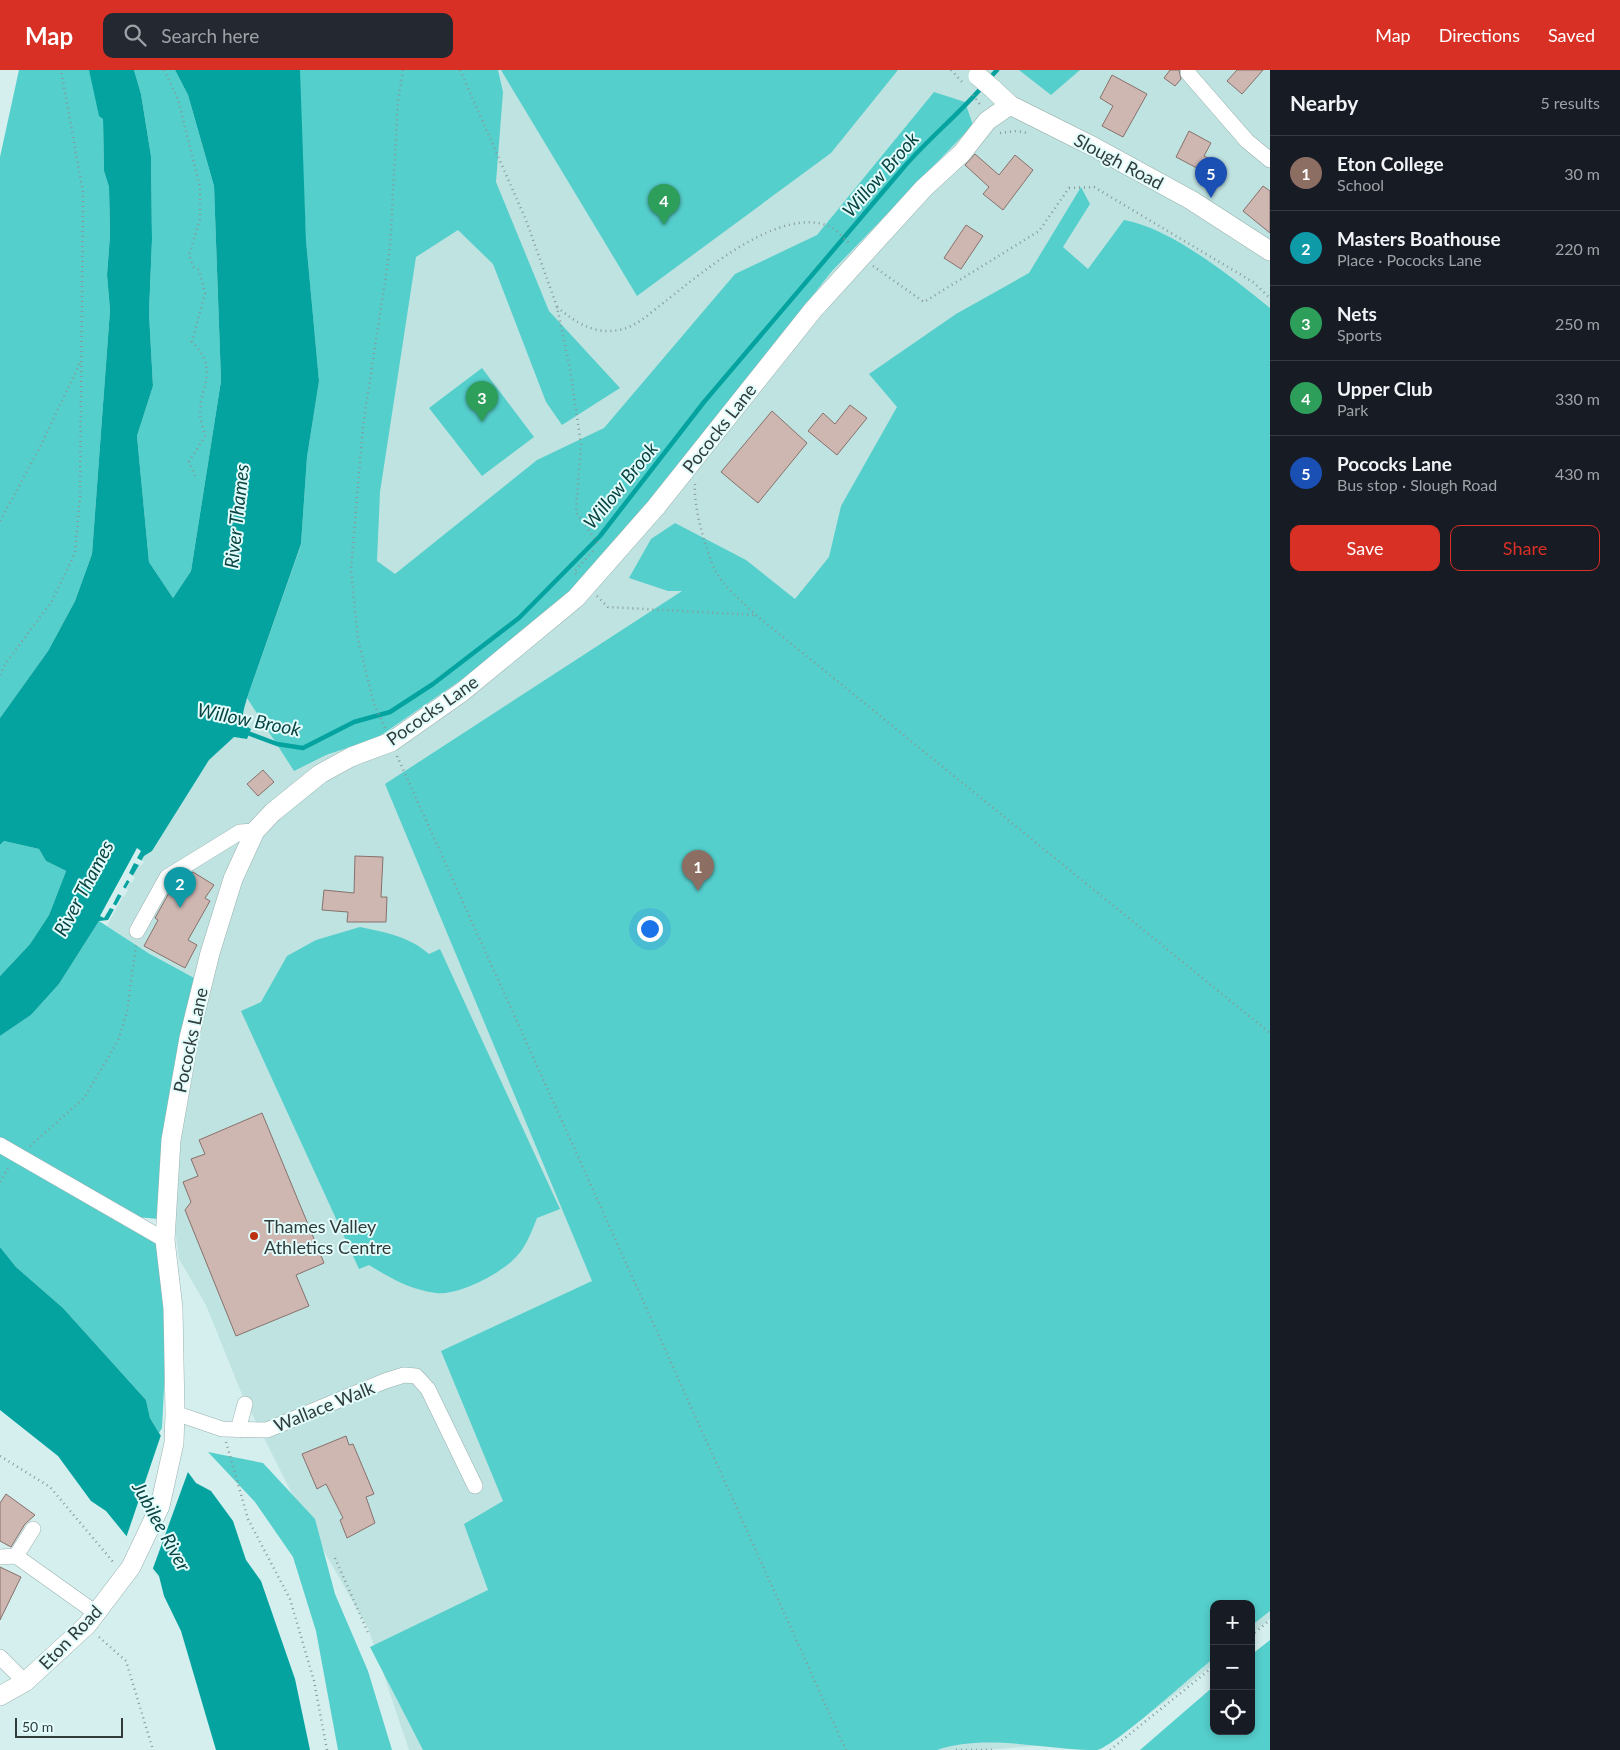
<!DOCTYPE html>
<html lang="en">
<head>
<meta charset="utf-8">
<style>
  :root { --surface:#171b24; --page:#242831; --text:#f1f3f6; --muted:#9ea1a6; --line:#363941; --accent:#d93025 }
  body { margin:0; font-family:Lato,sans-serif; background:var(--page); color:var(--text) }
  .controls { position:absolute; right:15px; bottom:15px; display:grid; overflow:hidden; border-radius:10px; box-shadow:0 2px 8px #0003 }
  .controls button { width:45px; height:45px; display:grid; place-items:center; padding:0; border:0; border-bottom:1px solid var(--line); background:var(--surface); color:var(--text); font:25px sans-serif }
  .scale { position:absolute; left:15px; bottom:12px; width:108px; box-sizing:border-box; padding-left:5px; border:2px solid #303b3a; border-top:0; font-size:14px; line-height:18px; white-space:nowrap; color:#303b3a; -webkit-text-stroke:4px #e1fcfb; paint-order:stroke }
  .you { position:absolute; left:649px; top:858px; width:18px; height:18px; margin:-12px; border:4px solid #fff; border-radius:50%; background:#1a73e8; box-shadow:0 0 0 8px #1a73e833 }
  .badge { display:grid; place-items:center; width:32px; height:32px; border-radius:50%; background:var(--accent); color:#fff; font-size:16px; font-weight:700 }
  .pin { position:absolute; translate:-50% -41px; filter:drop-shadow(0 1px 2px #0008) }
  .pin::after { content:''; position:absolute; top:26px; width:18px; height:15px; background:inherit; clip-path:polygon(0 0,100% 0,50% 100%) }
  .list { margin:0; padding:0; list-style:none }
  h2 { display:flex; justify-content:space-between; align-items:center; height:65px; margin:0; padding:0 20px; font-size:21px }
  h2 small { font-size:16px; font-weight:400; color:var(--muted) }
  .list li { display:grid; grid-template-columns:32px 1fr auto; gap:15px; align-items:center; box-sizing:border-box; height:75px; padding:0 20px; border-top:1px solid var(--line) }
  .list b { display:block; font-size:19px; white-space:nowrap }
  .list p { margin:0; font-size:16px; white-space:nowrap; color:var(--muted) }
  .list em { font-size:16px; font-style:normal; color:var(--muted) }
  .actions { display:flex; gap:10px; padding:15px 20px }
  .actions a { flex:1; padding:11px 0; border:1px solid var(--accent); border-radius:10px; text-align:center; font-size:18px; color:var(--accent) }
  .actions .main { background:var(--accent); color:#fff }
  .icon { flex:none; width:28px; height:28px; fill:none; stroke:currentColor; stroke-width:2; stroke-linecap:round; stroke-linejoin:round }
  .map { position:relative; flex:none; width:1270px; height:1680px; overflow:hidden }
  header { display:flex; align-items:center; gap:30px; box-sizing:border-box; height:70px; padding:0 25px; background:var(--accent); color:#fff }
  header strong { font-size:24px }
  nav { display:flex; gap:28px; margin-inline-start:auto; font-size:18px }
  .search { width:350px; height:45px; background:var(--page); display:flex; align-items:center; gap:12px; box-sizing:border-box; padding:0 18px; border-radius:10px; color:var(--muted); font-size:19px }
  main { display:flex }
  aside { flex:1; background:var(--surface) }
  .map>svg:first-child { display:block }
  .built { fill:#bfe3e1 }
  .green { fill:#55cfcc }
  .water { fill:#04a3a0 }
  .pier { fill:#d4efee }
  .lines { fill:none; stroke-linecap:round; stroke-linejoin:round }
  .stream { stroke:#04a3a0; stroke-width:4.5 }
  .building { fill:#ceb6b1; stroke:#87716c }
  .minor-casing { stroke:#98b2b0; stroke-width:16 }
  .major-casing { stroke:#98b2b0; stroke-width:20 }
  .path { stroke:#869a99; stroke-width:2.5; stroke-dasharray:1 4; stroke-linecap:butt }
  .minor { stroke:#fff; stroke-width:15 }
  .major { stroke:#fff; stroke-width:19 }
  .major-bridge-casing { stroke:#98b2b0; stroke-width:20; stroke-linecap:butt }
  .major-bridge { stroke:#fff; stroke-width:19 }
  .poi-dot { fill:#bb3011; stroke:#e1fcfb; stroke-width:2 }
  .labels { text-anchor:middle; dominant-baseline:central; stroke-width:4; stroke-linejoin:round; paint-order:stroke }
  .street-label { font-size:18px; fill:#303b3a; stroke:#e1fcfb }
  .poi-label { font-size:18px; fill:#303b3a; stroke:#e1fcfb; text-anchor:start }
  .water-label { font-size:19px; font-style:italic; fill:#0a4443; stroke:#e1fcfb }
</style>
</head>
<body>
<header>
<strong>Map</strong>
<div class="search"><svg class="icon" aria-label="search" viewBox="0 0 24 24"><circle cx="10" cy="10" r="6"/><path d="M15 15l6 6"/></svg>Search here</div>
<nav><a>Map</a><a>Directions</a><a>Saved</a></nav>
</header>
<main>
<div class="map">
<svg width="1270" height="1680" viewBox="0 0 1270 1680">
  <rect width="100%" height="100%" fill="#d4efee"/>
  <polygon class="built" points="300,0 1270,0 1270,1549 1251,1565 1251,1534 1214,1534 1214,1594 1117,1669 986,1680 409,1680 368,1558 297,1434 241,1322 206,1235 179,1189 176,1165 177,1089 204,943 211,922 107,856 144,786 152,781 209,690 234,667 247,668 251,660 245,656 242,650 247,628"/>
  <g class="green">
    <polygon points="19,0 89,0 91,4 103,49 104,101 109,117 110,165 107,205 110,240 92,484 75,531 48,581 0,648 0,87"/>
    <polygon points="134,0 175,0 188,25 214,116 221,311 191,501 173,528 149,492 137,366 153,316 149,243 152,170 151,86 141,24"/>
    <polygon points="298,0 498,0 503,22 496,112 549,241 620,318 562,355 546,332 493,194 458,160 416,187 380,422 377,491 395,504 537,390 604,358 735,204 817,165 934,22 965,32 973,55 832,201 662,416 576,518 474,601 377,668 326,685 294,701 247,628 301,475 307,387 319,311 306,170"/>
    <polygon points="501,0 898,0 831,83 637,226"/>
    <polygon points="1019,0 1080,0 1051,25"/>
    <path d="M1081,117L1090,134L1063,177L1088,199L1124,150C1171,158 1233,208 1270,238V1541L1251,1556V1534H1214V1588C1195,1603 1114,1677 1097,1680C1047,1680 984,1663 937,1680H423L370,1577L488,1520L464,1454L503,1431L441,1281L592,1211L385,714L682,521H668L629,508L651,469L675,453L746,490L795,529L829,487L841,436L897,337L869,304L956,244L1029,203Z"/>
    <polygon points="482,298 534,367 482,406 429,338"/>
    <polygon points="4,771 39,779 46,791 66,801 49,845 30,874 0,906 0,775"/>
    <polygon points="99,851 150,884 196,909 158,1149 137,1147 0,1070 0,966 31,945 59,914"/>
    <path d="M360,857C385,862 410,867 429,884L440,879L560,1139L537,1148C531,1163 525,1180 512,1191C497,1205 457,1226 436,1223C411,1220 390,1208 369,1195L359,1199L241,941L261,932L287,886L316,870Z"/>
    <polygon points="0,1082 160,1176 166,1280 162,1358 159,1363 150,1348 146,1330 63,1238 16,1197 0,1177"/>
    <polygon points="208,1382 263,1393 315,1449 335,1524 368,1601 392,1680 338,1680 316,1561 293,1487 255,1432"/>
    <polygon points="1270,1570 1270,1680 1140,1680 1214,1616 1214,1661 1251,1661 1251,1585"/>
  </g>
  <g class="water">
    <path d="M89,0H134L141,24L151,86L152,170L149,243L153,316L137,366L149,492L173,528L191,501L221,311L214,116L188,25L175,0H300L306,170L319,311L307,387L301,474L247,628C244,640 238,652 251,659L247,669L234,667L209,690L152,781L144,786L108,850L99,851L59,914L31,945L0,966V906L30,874L49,845L66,801L46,791L39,779L4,771L0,775V648L48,581L75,531L92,484L110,240L107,205L110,165L109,117L104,101L103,49L99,46Z"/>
    <polygon points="0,1177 16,1197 63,1238 146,1330 150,1348 159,1363 196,1413 211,1421 233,1451 246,1490 261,1511 295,1609 310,1680 216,1680 181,1561 164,1526 159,1506 106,1441 91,1431 58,1386 0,1340"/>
  </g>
  <g class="pier">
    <polygon points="137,778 141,781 137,788 144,792 141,796 134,793 129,803 135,807 132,813 127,810 123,817 128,820 124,827 118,824 113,834 117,836 115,840 110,838 104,848 100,846"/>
    <polygon points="162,1362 189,1399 152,1501 126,1468"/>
  </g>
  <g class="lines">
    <g class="stream">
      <polyline points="988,10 997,0"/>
      <path d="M245,662L277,674L303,678L354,652L390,642L433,614L519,548L600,466L704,332L904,97C929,68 958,45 983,16"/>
    </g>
  </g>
  <g class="building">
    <polygon points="1170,0 1179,0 1181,9 1175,16 1164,8"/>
    <polygon points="1237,0 1263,0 1242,24 1227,11"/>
    <polygon points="1112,5 1147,24 1123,67 1102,56 1113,36 1100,28"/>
    <polygon points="1189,61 1211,73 1204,86 1218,93 1212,106 1176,87"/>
    <polygon points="975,84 999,105 1015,85 1033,100 1003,140 983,124 989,117 965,95"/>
    <polygon points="1263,116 1270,121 1270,163 1243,141"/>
    <polygon points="966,155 983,166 961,199 944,188"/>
    <polygon points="850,335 867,348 837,385 808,361 823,343 835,354"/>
    <polygon points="772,341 807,373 758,433 721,402"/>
    <polygon points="263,700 274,712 258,726 247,714"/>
    <polygon points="355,786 383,787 381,827 387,827 386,852 347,852 348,842 322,840 324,820 354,823"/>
    <polygon points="193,802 214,815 205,828 210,831 188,870 197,875 185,898 144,876 158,850 155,848 174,814 179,814 182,809"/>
    <polygon points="262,1043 324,1193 296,1205 309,1236 236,1266 185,1140 191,1132 183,1112 198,1106 191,1089 205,1084 199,1070"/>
    <polygon points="346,1366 349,1375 353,1374 374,1424 366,1427 375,1453 347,1468 340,1450 343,1448 326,1414 317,1419 302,1384"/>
    <polygon points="6,1424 35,1445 25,1454 11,1477 0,1471 0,1433"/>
    <polygon points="0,1497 21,1507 0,1550"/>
  </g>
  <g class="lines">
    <defs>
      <g id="minor">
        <polyline points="1188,3 1247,71 1270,90"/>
        <polyline points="137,861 167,807 240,762 255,761"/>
        <polyline points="0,1075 165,1170"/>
        <polyline points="175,1343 222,1359 267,1360 385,1311 404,1305 416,1306 428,1319 475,1416"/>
        <polyline points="238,1360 245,1334"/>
        <polyline points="16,1486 33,1459"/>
        <polyline points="0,1487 16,1486 96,1543"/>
        <polyline points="0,1587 25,1612"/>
      </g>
      <g id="major">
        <polyline points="993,19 1010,35 1094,77 1191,130 1270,181"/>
        <polyline points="0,1626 25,1612 87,1555 131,1497 160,1436 174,1373 175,1343 173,1238 165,1170 171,1070 189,968 210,883 233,809 255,761 273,742 320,704 351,687 391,672 462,622 576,528 656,437 813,240 924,118 962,83 987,51 1010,35"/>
      </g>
    </defs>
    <use href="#minor" class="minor-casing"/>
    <use href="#major" class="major-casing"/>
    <g class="path">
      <path d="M164,0L178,29L200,117V149L189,185L194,197L199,200L205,223L192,272C219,300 201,312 200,343C200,350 204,359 205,366L189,392L196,408"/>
      <polyline points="460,0 526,150 557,237 570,299 581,374 576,442 599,475"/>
      <polyline points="951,0 963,13"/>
      <polyline points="973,25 981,36"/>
      <polyline points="1000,63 1017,61 1027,63"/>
      <polyline points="873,196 924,232 1039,161 1069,118 1094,117 1253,212 1270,228"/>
      <path d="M557,237C575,252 594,265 619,260C637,257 652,241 667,230C704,201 782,134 831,157C838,161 845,170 851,175"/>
      <path d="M695,414C693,436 706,482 716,502C723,516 745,534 756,545L1270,963"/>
      <polyline points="0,451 40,377 80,293"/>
      <polyline points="576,504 574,502 594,480"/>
      <polyline points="597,526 608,537 755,545"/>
      <polyline points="0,605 6,593 52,531 75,483 80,427 83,122 61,0"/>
      <polyline points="385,658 374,634 358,569 351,499 363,356 390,178 398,31 403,0"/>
      <polyline points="397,686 846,1680"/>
      <polyline points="30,1076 84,1028 118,971 127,942 136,875"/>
      <polyline points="0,1112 9,1096"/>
      <polyline points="226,1372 248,1449 290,1529 314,1611 327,1680"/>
      <polyline points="0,1386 50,1417 114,1493"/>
      <polyline points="335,1488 369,1565"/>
      <polyline points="1251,1566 1270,1550"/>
      <polyline points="99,1567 126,1591 153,1680"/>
      <polyline points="956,1680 994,1680"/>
      <polyline points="1110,1680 1214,1596"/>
    </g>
    <use href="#minor" class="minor"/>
    <use href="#major" class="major"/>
    <defs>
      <polyline id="major-bridge" points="978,6 993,19"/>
    </defs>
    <use href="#major-bridge" class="major-bridge-casing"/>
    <use href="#major-bridge" class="major-bridge"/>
  </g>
  <circle class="poi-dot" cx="254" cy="1166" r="5"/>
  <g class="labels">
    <g class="street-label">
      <text transform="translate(1119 91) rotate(28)">Slough Road</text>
      <text transform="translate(719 358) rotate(-52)">Pococks Lane</text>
      <text transform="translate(432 640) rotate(-35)">Pococks Lane</text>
      <text transform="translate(190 970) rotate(-78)">Pococks Lane</text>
      <text transform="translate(324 1336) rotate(-22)">Wallace Walk</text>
      <text transform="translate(70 1567) rotate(-46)">Eton Road</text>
    </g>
    <g class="poi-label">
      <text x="264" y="1156">Thames Valley<tspan x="264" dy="21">Athletics Centre</tspan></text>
    </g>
    <g class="water-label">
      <text transform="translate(880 104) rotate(-49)">Willow Brook</text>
      <text transform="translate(620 415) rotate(-51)">Willow Brook</text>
      <text transform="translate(236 446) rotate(-84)">River Thames</text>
      <text transform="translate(249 649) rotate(11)">Willow Brook</text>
      <text transform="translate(83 818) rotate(-62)">River Thames</text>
      <text transform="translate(162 1456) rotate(61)">Jubilee River</text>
    </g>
  </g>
</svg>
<div class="controls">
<button>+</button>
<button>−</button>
<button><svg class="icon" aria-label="locate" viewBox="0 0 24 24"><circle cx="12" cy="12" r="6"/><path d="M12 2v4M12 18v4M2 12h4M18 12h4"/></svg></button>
</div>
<div class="scale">50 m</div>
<div class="you"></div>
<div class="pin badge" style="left:698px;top:821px;background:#8d6e63">1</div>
<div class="pin badge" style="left:180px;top:838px;background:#0f9aa8">2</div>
<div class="pin badge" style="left:482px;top:352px;background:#2e9e5b">3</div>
<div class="pin badge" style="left:664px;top:155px;background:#2e9e5b">4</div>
<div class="pin badge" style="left:1211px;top:128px;background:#1a4fb4">5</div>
</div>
<aside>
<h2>Nearby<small>5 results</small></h2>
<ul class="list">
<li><span class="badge" style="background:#8d6e63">1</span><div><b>Eton College</b><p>School</p></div><em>30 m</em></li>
<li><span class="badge" style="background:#0f9aa8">2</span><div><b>Masters Boathouse</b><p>Place · Pococks Lane</p></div><em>220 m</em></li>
<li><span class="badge" style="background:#2e9e5b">3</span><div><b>Nets</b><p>Sports</p></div><em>250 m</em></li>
<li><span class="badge" style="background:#2e9e5b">4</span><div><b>Upper Club</b><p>Park</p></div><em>330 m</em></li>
<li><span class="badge" style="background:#1a4fb4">5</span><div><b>Pococks Lane</b><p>Bus stop · Slough Road</p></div><em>430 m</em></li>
</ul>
<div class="actions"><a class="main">Save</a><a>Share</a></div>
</aside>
</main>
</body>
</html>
